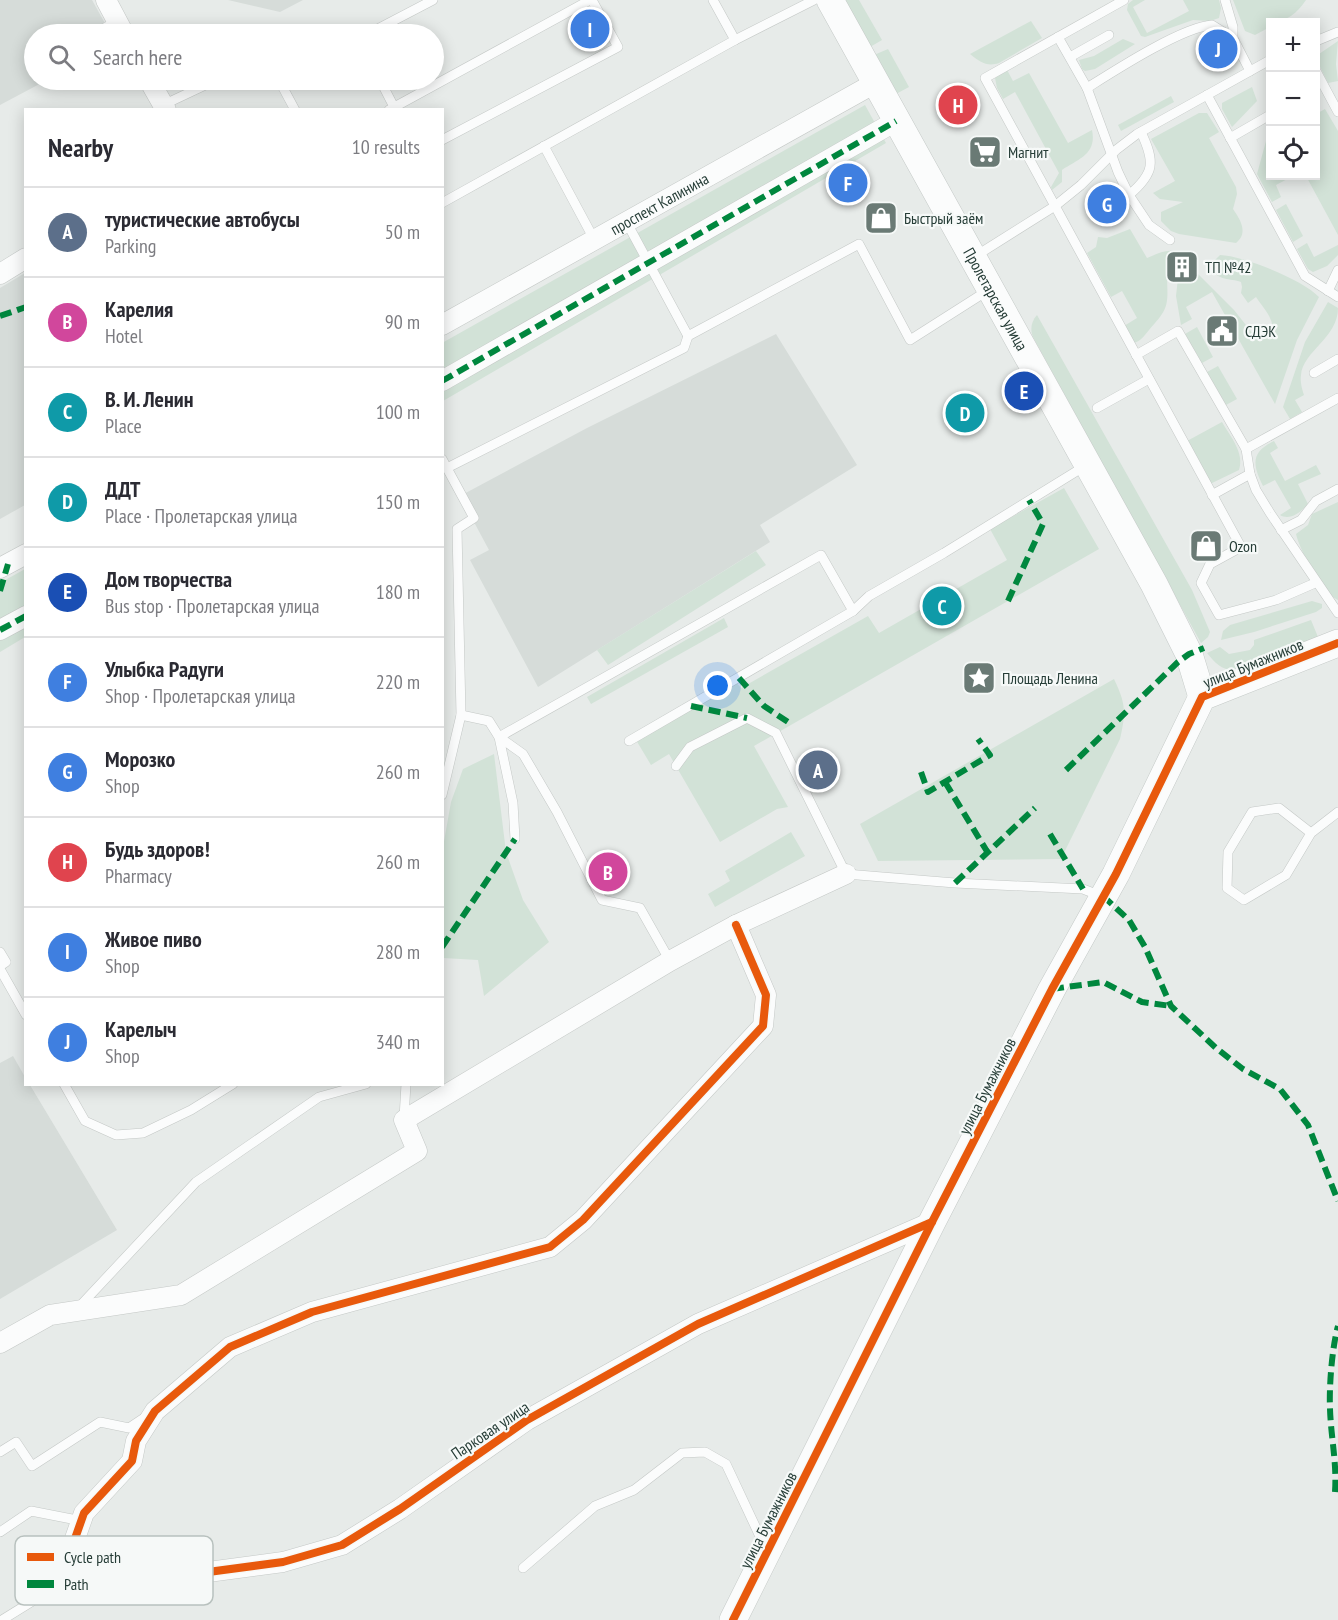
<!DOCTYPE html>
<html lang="en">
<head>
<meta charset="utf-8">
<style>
  :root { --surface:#fff; --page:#f7f7f7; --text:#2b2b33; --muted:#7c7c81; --line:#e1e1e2; --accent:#ea580c }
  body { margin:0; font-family:"PT Sans Narrow",sans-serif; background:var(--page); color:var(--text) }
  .controls { position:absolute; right:18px; top:18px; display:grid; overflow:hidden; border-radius:0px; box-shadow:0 3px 15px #0003 }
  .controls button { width:54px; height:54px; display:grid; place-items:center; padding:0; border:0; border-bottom:2px solid var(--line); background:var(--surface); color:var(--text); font:30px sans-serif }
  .you { position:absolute; left:718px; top:686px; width:21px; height:21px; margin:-15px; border:4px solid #fff; border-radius:50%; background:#1a73e8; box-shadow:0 0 0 9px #1a73e833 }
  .badge { display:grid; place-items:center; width:39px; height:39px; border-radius:50%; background:var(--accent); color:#fff; font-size:20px; font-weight:700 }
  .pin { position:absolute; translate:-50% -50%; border:3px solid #fff; box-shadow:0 2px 6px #0006 }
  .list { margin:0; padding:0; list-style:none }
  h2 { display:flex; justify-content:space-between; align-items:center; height:78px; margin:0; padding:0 24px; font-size:26px }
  h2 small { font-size:20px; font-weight:400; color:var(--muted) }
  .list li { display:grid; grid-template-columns:39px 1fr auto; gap:18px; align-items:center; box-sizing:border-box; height:90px; padding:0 24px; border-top:2px solid var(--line) }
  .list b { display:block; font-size:22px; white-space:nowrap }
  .list p { margin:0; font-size:20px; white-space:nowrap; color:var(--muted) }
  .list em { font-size:20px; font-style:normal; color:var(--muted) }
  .icon { flex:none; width:33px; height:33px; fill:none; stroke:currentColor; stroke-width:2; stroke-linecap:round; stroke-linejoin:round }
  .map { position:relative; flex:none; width:1338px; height:1620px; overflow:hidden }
  .search { position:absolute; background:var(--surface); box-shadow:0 3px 15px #0003; left:24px; top:24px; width:420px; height:66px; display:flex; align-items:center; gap:15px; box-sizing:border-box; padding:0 21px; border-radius:33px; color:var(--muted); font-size:22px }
  .panel { position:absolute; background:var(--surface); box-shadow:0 3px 15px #0003; left:24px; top:108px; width:420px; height:978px; border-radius:0px }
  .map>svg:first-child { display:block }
  .built { fill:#d6dcd9 }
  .green { fill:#d2e2d7 }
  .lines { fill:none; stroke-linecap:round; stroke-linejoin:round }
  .lane-casing { stroke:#c4c8c6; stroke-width:10 }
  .street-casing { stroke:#c4c8c6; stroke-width:21 }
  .secondary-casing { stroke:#c4c9c7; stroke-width:28 }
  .lane { stroke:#fbfcfc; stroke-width:9 }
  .street { stroke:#fbfcfc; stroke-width:20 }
  .secondary { stroke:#fbfcfc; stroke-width:27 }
  .quiet { stroke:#00873e; stroke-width:6; stroke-dasharray:12 6; stroke-linecap:butt }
  .cycleway-casing { stroke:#f6f9f8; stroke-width:11 }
  .cycleway { stroke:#e8590c; stroke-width:8 }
  .labels { text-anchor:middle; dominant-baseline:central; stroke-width:4.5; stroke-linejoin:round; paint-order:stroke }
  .poi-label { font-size:16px; fill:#263d37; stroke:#f6f9f8; text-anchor:start }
  .street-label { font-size:16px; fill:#263d37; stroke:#f6f9f8 }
  .key { fill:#f6f9f8; stroke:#b8c1be; stroke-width:1.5 }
  .key-label { font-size:16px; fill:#263d37 }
</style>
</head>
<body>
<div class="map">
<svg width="1338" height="1620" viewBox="0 0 1338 1620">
  <rect width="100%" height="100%" fill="#e7ebe9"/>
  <g class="built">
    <polygon points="0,0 92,0 111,34 34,34 34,80 47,80 0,105"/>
    <polygon points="228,0 303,0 280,12"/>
    <polygon points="25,273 25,505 0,519 0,288"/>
    <polygon points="776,334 857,465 760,525 770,542 538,687 470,560 489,550 460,496 587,428"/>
    <polygon points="13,1056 25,1077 26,1084 30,1085 117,1230 0,1299 0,1063"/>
  </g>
  <g class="green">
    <polygon points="844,0 859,0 882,40 870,47"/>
    <polygon points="1133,0 1145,0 1133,7 1147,33 1189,11 1183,0 1219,0 1221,8 1219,18 1210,21 1193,20 1145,37 1141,36 1127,10 1128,4"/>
    <path d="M1233,0H1306C1297,13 1287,22 1270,22V27L1255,35L1245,31Z"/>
    <path d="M1031,21L1042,38L999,63C987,67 980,62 970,54Z"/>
    <polygon points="1123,39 1135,44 1095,69 1085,71 1082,69 1079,60 1094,56"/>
    <polygon points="1338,41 1336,64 1338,81 1328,83 1319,65 1319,54"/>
    <polygon points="888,49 909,87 896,94 874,55"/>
    <path d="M1006,68L1013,81L1029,73L1068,143L1092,130C1097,154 1079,159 1062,170V182L1052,190L1051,187L1059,173L1015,92L1003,99L997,88L995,78Z"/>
    <polygon points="1252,87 1257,101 1232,127 1222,109 1222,103"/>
    <polygon points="1171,96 1174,102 1121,131 1118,125"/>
    <polygon points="865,105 886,143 443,401 442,343"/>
    <polygon points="1325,109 1338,131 1338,235 1306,176 1316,176 1316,114"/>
    <path d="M1199,113H1207L1219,132L1209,138L1236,187L1237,194L1233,209C1240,219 1249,233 1236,243L1179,234L1171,231L1161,221V212L1183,202L1160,199L1153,193L1175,181L1151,139Z"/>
    <polygon points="1270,138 1270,176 1293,176 1276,185 1281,197 1272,202 1257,174 1266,141"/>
    <polygon points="1286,204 1303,236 1293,242 1276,210"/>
    <path d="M1130,229L1147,258C1161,252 1173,246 1186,257L1171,266L1178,277L1193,269L1234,310L1257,339L1272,333C1275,319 1264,309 1256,297L1248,303L1241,293L1242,287L1241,282C1230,278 1218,281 1212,269L1214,261L1220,255C1244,256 1303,280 1319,297L1297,340L1275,404L1212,292L1186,307L1192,319L1181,325L1176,296L1178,278L1167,277C1168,306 1169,308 1149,330C1144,336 1141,341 1134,343L1124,326L1137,318L1122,291L1111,297L1087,253L1096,247L1098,237L1107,238Z"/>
    <polygon points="1307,243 1314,257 1338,245 1338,255 1327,266 1313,272 1308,269 1297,249"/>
    <path d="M1328,302L1338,308C1338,338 1303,351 1301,375C1300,382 1302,389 1304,395L1295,400L1302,412L1290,419L1283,407L1305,342Z"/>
    <path d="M1037,315L1192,590L1210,632L1208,637L1201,643L1033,337C1030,329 1031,322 1037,315Z"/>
    <polygon points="1197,327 1213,357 1202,363 1185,334"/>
    <polygon points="1218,366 1237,399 1226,405 1207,372"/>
    <path d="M1222,422C1230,436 1245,453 1239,470L1210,484L1187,441Z"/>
    <path d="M1274,441L1278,448L1270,453L1285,481L1316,465L1321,474L1298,484L1308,504C1301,512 1290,521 1280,515L1291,508L1275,480L1263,486C1252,464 1251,452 1274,441Z"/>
    <polygon points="1064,488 1099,549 754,746 788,807 777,809 720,842 669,754 651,765 636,740 736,682 741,688 868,616 879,633 1007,560 990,529"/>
    <path d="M1338,502V600C1322,592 1300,551 1296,534L1308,525L1312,514Z"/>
    <polygon points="756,551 766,565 608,665 597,650"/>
    <polygon points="25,569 25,637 0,652 0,583"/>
    <polygon points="1312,601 1322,604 1322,608 1316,612 1254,632 1221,640 1223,631 1230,625"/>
    <polygon points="724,618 728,627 591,704 587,697"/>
    <path d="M1311,620L1318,637L1238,670C1223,672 1215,663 1207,653L1220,647L1229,654L1250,650L1254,645V640Z"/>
    <path d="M1114,679C1126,704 1126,712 1120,739L1061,859L878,861L860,824Z"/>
    <polygon points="494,754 506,852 523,900 549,942 484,996 478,960 443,958 443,847 451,802 463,769"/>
    <polygon points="791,832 805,856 715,907 708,894 730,881 725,871"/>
  </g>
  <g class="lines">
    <defs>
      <g id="lane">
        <polyline points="713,0 735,40"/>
        <polyline points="94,34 117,21"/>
        <polyline points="368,34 433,0"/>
        <path d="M1058,37L1087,88C1114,71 1182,27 1212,25L1233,38V27L1225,0"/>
        <polyline points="1233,38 1250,71"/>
        <polyline points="1316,41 1338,32"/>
        <polyline points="1070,57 1109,35"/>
        <polyline points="1270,60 1137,134 1116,150 1081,185 1055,206 1241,547 1210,564 1201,583 1219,615 1276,600 1315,583"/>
        <polyline points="1316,71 1338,112"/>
        <polyline points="285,80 280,82 295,110"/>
        <polyline points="380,80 394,107"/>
        <path d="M1087,88L1118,172L1129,195C1155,173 1155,162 1141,132"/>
        <polyline points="1207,95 1305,276 1338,297"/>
        <polyline points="163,105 216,80"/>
        <polyline points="389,110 590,0"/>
        <polyline points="1230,138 1270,115"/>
        <polyline points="442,140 618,47 592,0"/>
        <polyline points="544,146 595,241"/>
        <polyline points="1129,195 1149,225 1170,240"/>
        <polyline points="442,203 735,40 814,0"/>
        <polyline points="627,223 688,336 859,244 910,340 987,291"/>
        <polyline points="974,257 1055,206 985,78 1124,0"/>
        <polyline points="1328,291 1338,270"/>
        <polyline points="1136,355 1178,331 1246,449"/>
        <polyline points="1314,373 1338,359"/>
        <polyline points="1097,408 1149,379"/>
        <polyline points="442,459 474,518 457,529 461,715 442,795"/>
        <polyline points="447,468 684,348 688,336"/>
        <polyline points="1250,474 1246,449 1338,398"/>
        <polyline points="1212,495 1250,474 1256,490 1270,513 1338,613"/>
        <polyline points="1281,530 1301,520 1316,501 1338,489"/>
        <polyline points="461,715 489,721 499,737 513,803 515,839"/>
        <polyline points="629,741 853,611 869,596 944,553 1085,466"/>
        <polyline points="676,766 690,747 747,718 776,733 846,874 955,883 1083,889 1101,896"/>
        <polyline points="1311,833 1279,808 1252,812 1228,852 1227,888 1244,900 1286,875 1311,833 1338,812"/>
        <polyline points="0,952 6,962 0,966"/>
        <polyline points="670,961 640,908 602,900 557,812 523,754 499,737 821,555 853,611"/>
        <polyline points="0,969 26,1015"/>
        <polyline points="64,1084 85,1121 116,1135 143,1133 191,1110 233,1084"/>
        <polyline points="404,1118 406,1084"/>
        <polyline points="79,1307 196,1182 319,1097 366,1084"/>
        <polyline points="0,1452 16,1442 32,1466 100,1422 129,1428 144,1418"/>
        <polyline points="0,1532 31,1511 82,1521"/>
        <polyline points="523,1568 595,1506 634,1490 682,1453 705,1452 726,1464 764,1545"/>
        <polyline points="2,1620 78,1573"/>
      </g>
      <g id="street">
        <polyline points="106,0 124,34"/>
        <polyline points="149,80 166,110"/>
        <polyline points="0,274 26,258"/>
        <path id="s1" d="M442,325L875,83"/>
        <polyline points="442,381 896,121"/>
        <polyline points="0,568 26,554"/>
        <polyline points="0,630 26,616"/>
        <polyline points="736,925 766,995 763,1026 583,1220 550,1247 312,1312 230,1347 155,1411 136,1441 132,1461 84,1513 72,1547 78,1573 92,1590 118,1584 283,1562 342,1545 400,1509 527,1420 698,1324 932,1222"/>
        <polyline points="0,1343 50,1315 181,1295 417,1151 404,1120 670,961 736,925 846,874"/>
      </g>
      <g id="secondary">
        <path id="s2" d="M830,0L1154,584L1189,654L1202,697"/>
        <polyline points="733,1620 932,1222 1052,989 1116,874 1202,697 1338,643"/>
      </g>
    </defs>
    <use href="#lane" class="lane-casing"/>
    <use href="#street" class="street-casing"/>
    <use href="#secondary" class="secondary-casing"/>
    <use href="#lane" class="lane"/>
    <use href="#street" class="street"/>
    <use href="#secondary" class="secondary"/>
    <g class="quiet">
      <polyline points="0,316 26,307"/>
      <polyline points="442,381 896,121"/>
      <polyline points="0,591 8,564"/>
      <polyline points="1008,601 1043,524 1029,500"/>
      <polyline points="0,630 26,616"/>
      <polyline points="739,678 764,706 791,724"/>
      <polyline points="691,706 747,718"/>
      <polyline points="1066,770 1178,662 1189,654 1204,648"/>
      <polyline points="921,772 928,792 990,755 978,739"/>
      <polyline points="945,782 988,853"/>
      <polyline points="1050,834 1083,889"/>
      <polyline points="955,883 1035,808"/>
      <polyline points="1103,896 1129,920 1145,947 1171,1006 1216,1048 1243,1069 1280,1089 1308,1125 1338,1201"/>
      <polyline points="442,947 515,839"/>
      <polyline points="1052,989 1103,982 1142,1002 1171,1006"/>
      <path d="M1335,1492C1337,1463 1331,1438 1330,1409C1329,1386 1332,1348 1338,1326"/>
    </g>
    <defs>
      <g id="cycleway">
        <polyline points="736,925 766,995 763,1026 583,1220 550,1247 312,1312 230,1347 155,1411 136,1441 132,1461 84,1513 72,1547 78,1573 92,1590 118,1584 283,1562 342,1545 400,1509 527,1420 698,1324 932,1222"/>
        <polyline points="733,1620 932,1222 1052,989 1116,874 1202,697 1338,643"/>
      </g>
    </defs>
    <use href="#cycleway" class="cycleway-casing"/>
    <use href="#cycleway" class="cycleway"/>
  </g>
  <defs>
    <symbol id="supermarket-square" viewBox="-11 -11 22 22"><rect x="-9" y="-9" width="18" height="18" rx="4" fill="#6a7a75" stroke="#f6f9f8"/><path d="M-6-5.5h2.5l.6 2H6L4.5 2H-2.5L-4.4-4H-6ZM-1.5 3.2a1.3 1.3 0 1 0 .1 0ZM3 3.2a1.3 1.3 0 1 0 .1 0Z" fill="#fff"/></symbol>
    <symbol id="shop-square" viewBox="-11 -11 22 22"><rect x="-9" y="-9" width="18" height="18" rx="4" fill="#6a7a75" stroke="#f6f9f8"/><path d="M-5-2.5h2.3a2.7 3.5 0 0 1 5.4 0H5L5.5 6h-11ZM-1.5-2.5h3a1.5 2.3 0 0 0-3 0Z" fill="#fff"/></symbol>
    <symbol id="building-square" viewBox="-11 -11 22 22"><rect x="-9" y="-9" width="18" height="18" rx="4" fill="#6a7a75" stroke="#f6f9f8"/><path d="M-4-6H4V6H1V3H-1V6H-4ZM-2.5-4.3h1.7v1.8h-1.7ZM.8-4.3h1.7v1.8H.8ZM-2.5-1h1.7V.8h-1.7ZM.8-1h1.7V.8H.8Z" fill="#fff"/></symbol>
    <symbol id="civic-square" viewBox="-11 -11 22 22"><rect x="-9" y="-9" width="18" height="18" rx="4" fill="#6a7a75" stroke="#f6f9f8"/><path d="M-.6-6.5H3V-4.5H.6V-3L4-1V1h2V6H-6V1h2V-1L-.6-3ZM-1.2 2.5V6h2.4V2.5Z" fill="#fff"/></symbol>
    <symbol id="sight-square" viewBox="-11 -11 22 22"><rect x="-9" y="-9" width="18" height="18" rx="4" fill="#6a7a75" stroke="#f6f9f8"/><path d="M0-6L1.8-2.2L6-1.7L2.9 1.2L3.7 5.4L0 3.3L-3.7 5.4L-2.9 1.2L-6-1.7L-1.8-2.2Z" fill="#fff"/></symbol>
  </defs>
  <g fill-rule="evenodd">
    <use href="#supermarket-square" x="966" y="133" width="38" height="38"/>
    <use href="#shop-square" x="862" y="199" width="38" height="38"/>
    <use href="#building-square" x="1163" y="248" width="38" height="38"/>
    <use href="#civic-square" x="1203" y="312" width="38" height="38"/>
    <use href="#shop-square" x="1187" y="527" width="38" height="38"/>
    <use href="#sight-square" x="960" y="659" width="38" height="38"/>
  </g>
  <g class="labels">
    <g class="poi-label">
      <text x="1008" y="152">Магнит</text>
      <text x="904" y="218">Быстрый заём</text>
      <text x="1205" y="267">ТП №42</text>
      <text x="1245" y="331">СДЭК</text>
      <text x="1229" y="546">Ozon</text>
      <text x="1002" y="678">Площадь Ленина</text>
    </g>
    <g class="street-label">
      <text stroke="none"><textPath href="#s1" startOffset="249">проспект Калинина</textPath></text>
      <text stroke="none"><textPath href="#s2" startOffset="342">Пролетарская улица</textPath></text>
      <text transform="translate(1253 663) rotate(-22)">улица Бумажников</text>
      <text transform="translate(987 1086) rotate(-63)">улица Бумажников</text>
      <text transform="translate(490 1430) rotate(-34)">Парковая улица</text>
      <text transform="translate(768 1520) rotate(-63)">улица Бумажников</text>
    </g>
  </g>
  <rect x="15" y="1536" width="198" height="69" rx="9" class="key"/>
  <rect x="27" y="1553" width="27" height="8" fill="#e8590c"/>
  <rect x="27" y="1580" width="27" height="8" fill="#00873e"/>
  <g class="key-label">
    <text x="64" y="1563">Cycle path</text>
    <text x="64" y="1590">Path</text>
  </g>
</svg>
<div class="controls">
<button>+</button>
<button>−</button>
<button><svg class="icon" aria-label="locate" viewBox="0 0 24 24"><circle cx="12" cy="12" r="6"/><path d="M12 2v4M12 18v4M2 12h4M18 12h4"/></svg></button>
</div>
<div class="you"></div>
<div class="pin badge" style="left:818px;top:770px;background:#5c6f8a">A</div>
<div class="pin badge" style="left:608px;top:872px;background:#d1479c">B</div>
<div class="pin badge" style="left:942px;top:606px;background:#0f9aa8">C</div>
<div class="pin badge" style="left:965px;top:413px;background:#0f9aa8">D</div>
<div class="pin badge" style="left:1024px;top:391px;background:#1a4fb4">E</div>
<div class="pin badge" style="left:848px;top:183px;background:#3f7fe0">F</div>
<div class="pin badge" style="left:1107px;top:204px;background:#3f7fe0">G</div>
<div class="pin badge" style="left:958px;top:105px;background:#e0444e">H</div>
<div class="pin badge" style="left:590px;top:29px;background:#3f7fe0">I</div>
<div class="pin badge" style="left:1218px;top:49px;background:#3f7fe0">J</div>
<div class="search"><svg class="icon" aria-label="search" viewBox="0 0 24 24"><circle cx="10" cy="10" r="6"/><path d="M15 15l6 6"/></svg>Search here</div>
<section class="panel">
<h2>Nearby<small>10 results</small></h2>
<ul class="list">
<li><span class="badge" style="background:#5c6f8a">A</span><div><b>туристические автобусы</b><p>Parking</p></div><em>50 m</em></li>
<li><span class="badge" style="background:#d1479c">B</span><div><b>Карелия</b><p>Hotel</p></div><em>90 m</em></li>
<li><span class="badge" style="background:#0f9aa8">C</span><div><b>В. И. Ленин</b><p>Place</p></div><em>100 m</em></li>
<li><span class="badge" style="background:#0f9aa8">D</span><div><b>ДДТ</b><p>Place · Пролетарская улица</p></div><em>150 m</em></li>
<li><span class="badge" style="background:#1a4fb4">E</span><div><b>Дом творчества</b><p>Bus stop · Пролетарская улица</p></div><em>180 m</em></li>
<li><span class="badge" style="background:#3f7fe0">F</span><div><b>Улыбка Радуги</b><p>Shop · Пролетарская улица</p></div><em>220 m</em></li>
<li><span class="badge" style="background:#3f7fe0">G</span><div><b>Морозко</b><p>Shop</p></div><em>260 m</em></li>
<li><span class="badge" style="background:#e0444e">H</span><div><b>Будь здоров!</b><p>Pharmacy</p></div><em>260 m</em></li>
<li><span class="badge" style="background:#3f7fe0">I</span><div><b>Живое пиво</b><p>Shop</p></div><em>280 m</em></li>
<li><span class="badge" style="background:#3f7fe0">J</span><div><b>Карелыч</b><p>Shop</p></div><em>340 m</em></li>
</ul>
</section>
</div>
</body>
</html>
